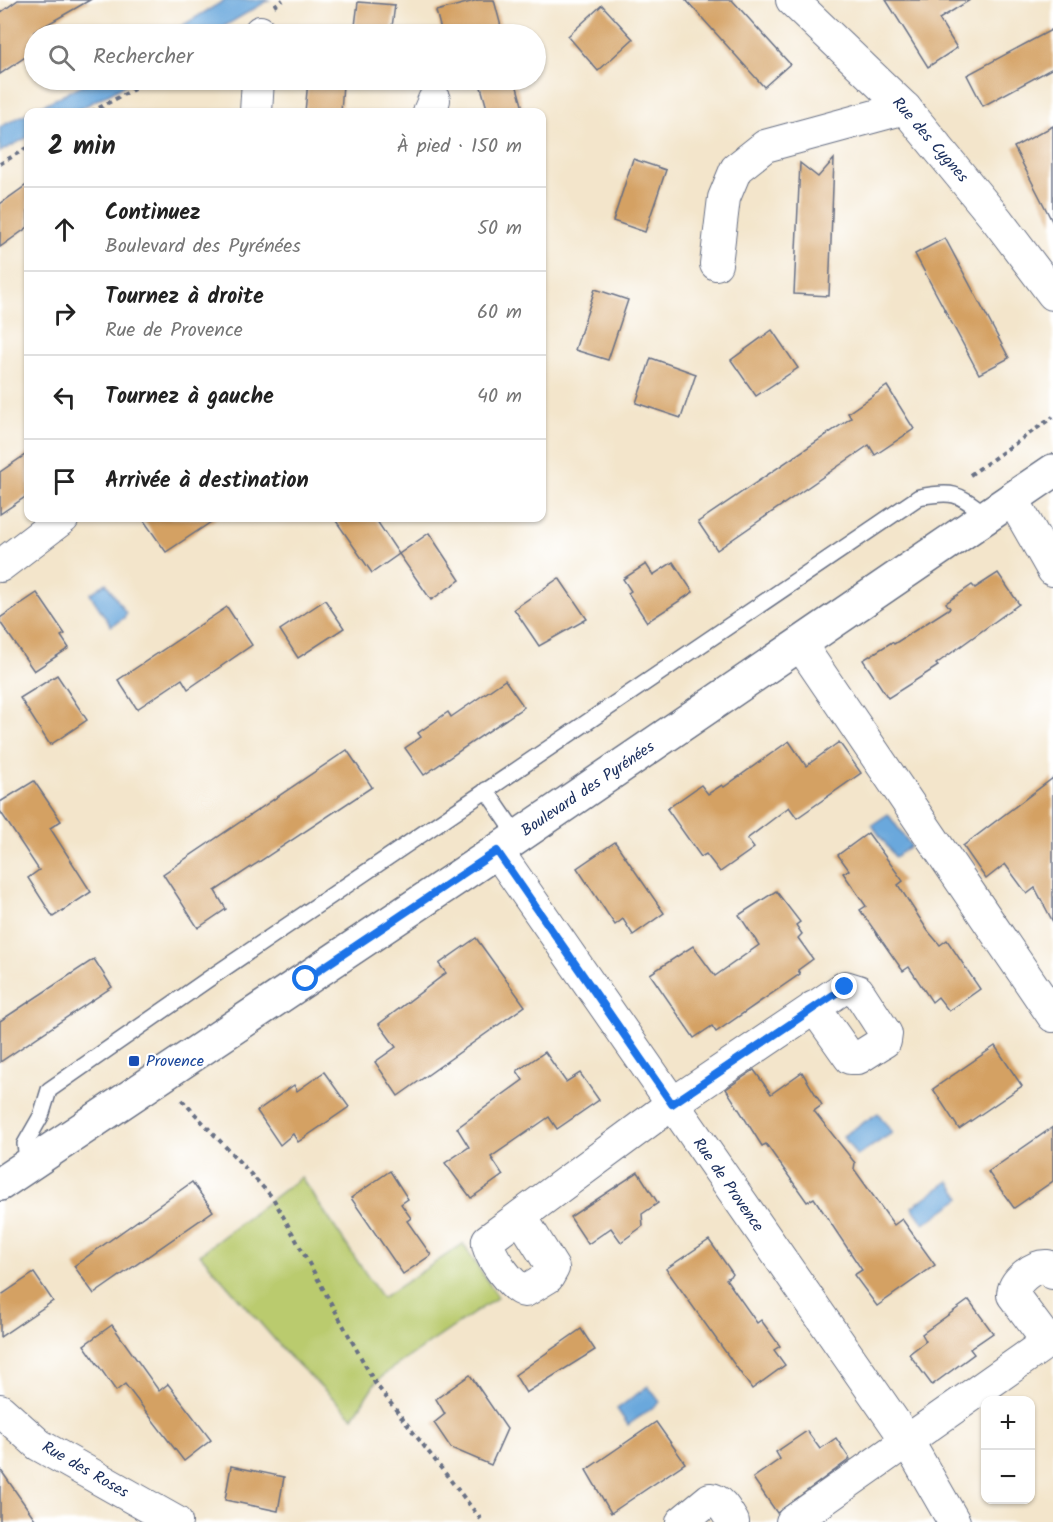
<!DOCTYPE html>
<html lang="fr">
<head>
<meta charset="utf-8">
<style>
  :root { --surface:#fff; --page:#f2f2f2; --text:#222; --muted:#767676; --line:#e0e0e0 }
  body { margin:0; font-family:Kalam,sans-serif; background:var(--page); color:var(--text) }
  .controls { position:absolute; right:18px; bottom:18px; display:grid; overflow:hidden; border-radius:12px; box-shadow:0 2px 4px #0004 }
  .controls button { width:54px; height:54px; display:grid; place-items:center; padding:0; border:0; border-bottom:2px solid var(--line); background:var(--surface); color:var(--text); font:30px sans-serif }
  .stop { position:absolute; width:18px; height:18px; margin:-14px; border:4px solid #1a73e8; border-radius:50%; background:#fff }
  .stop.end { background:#1a73e8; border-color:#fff; box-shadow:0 2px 6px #0008 }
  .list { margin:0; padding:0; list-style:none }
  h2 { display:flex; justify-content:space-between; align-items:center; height:78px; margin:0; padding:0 24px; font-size:26px }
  h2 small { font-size:20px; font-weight:400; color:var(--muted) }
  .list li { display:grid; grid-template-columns:39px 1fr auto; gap:18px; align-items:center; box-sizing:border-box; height:84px; padding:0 24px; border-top:2px solid var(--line) }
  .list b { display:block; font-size:22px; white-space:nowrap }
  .list p { margin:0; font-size:20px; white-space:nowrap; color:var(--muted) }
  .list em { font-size:20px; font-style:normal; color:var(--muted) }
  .icon { flex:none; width:33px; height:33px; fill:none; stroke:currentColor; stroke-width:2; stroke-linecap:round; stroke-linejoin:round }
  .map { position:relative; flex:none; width:1053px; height:1522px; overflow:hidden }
  .search { position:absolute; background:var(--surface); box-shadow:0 2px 4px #0004; left:24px; top:24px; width:522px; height:66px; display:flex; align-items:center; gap:15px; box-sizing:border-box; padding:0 21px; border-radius:33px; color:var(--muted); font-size:22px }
  .panel { position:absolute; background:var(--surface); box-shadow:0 2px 4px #0004; left:24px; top:108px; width:522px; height:414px; border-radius:12px }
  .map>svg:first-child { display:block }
  .green { fill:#bacb6e; stroke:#6a7d66; stroke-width:1.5 }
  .water { fill:#6ba8dc; stroke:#436c9d; stroke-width:1.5 }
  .building { fill:#d4a164 }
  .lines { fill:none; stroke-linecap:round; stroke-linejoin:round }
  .service-casing { stroke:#676f84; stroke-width:18 }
  .minor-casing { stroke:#676f84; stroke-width:34 }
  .tertiary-casing { stroke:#676f84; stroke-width:36 }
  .path { stroke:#676f84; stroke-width:4; stroke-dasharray:4.5 4.5; stroke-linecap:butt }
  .service { stroke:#fff; stroke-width:15 }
  .minor { stroke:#fff; stroke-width:32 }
  .tertiary { stroke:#fff; stroke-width:33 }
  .route { stroke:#1a73e8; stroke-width:8 }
  .transit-dot { fill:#1a4fb4; stroke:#fff; stroke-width:2 }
  .labels { text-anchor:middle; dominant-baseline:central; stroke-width:4.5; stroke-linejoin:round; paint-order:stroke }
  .street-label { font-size:16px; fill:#1b2f5e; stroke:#fff }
  .transit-label { font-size:16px; fill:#164399; stroke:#fff; text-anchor:start }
</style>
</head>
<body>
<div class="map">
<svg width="1053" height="1522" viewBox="0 0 1053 1522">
  <rect width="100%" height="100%" fill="#fff"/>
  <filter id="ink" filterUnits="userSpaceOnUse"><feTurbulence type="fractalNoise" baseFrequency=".0167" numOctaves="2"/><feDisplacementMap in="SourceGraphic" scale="12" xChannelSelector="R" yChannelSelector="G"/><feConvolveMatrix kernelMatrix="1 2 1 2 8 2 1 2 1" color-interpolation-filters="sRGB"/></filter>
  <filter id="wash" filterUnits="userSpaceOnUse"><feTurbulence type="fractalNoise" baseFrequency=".008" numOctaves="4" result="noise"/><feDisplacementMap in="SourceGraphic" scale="24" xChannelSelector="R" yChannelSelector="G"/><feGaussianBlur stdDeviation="1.35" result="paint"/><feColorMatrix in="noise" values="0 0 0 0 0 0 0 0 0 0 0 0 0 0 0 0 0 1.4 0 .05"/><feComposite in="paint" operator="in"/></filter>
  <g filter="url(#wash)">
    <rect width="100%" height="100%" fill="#f3e5cb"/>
    <polygon class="green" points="301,1177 382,1298 463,1244 498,1297 391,1369 375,1383 353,1417 288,1355 200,1254"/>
    <g class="water">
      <polygon points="225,0 269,0 211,34 168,34"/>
      <polygon points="92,80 134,80 74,112 28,112 28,137 0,152 0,127"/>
      <polygon points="106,583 126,613 124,618 111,626 90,594"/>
      <polygon points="888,814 911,846 895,857 872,825"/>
      <polygon points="878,1113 892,1133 857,1156 843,1136"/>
      <polygon points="949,1181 961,1198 924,1224 912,1207"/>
      <polygon points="648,1386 660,1402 628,1425 617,1409"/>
    </g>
    <g id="blocks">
      <g class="building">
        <polygon points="18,0 90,0 34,32 34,51 0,74 0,13"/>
        <polygon points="478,0 494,0 503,34 442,34 436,11"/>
        <polygon points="686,0 732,0 790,64 764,87"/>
        <polygon points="886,0 970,0 939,19 957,48 928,67"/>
        <polygon points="358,2 395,5 391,34 354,34"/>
        <polygon points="602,5 633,39 598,71 568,36"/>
        <polygon points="1053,29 1053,68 983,106 967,75"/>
        <polygon points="479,80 515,80 524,112 488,112"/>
        <polygon points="308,81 343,84 341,112 305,112"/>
        <polygon points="1053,126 1053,223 1014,147"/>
        <polygon points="633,159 666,170 645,232 613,221"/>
        <polygon points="834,159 829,296 794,294 800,163 818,177"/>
        <polygon points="28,184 28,227 0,247 0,204"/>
        <polygon points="945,238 1009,358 979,374 915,254"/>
        <polygon points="595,289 628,300 608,360 575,350"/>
        <polygon points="772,330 798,368 756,396 731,360"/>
        <polygon points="651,358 696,374 681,418 636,403"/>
        <polygon points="887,386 914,429 875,455 869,445 717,550 698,522 851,418 848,413"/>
        <polygon points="28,453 28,495 0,514 0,472"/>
        <polygon points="142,518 217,518 166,552"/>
        <polygon points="334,518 375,518 399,554 372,573"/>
        <polygon points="429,533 460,580 431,600 399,554"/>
        <polygon points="673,562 693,592 647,622 628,593 631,591 623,579 646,564 653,575"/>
        <polygon points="998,573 1019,604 936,664 938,666 888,698 863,660 892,642 894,644 950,608 946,603 972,585 975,588"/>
        <polygon points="559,578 587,619 539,646 514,609"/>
        <polygon points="37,593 65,634 61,636 69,648 34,671 0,622 0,618"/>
        <polygon points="325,600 344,628 298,658 280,630"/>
        <polygon points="227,607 252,645 188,689 182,679 137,709 118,680"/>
        <polygon points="57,675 87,720 50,745 20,698"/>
        <polygon points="505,680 524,707 424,775 405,748 421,737 418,733 448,712 451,717"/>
        <polygon points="789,741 806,766 839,742 861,773 797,818 789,807 747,839 754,848 720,872 706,854 701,857 667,809 701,785 708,794 722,785 724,787"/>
        <polygon points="347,750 372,787 215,891 226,909 198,928 163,874"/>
        <polygon points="1053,778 1053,922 1035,888 1027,894 1005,864 986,879 963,846"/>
        <polygon points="34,781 61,821 50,828 91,892 53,917 28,878 39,870 0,811 0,802"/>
        <polygon points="868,833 903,881 898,885 928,931 940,945 947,940 980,989 949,1011 938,997 932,1002 909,967 903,971 860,910 866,906 843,873 849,870 838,855"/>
        <polygon points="615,842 664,913 633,935 623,919 615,925 577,868"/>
        <polygon points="776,891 800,922 796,925 802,934 798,938 813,959 798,970 800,974 716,1032 712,1026 694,1038 650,974 693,946 715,976 759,945 739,915"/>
        <polygon points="476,938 525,1006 398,1096 375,1062 396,1047 379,1024 446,973 439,964"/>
        <polygon points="94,959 112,987 0,1062 0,1021"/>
        <polygon points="995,1046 1022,1086 959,1129 933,1089"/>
        <polygon points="545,1052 566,1082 580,1073 599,1100 557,1129 549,1117 491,1157 503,1175 471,1198 445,1163 469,1147 457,1128 523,1080 517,1071"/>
        <polygon points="754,1070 771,1094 802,1072 822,1105 814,1111 855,1163 854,1169 894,1225 902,1219 935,1265 877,1306 854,1275 862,1270 814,1198 807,1202 766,1144 762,1146 726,1089"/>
        <polygon points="324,1072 349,1107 298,1142 293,1134 280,1145 257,1111 294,1085 297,1091"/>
        <polygon points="1053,1127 1053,1181 1014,1208 988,1172"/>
        <polygon points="390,1171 408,1199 401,1204 411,1218 407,1221 431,1255 403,1274 351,1198"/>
        <polygon points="638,1172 658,1203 642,1214 643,1226 621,1242 611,1228 588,1244 570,1217"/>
        <polygon points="192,1182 213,1211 94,1294 74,1266"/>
        <polygon points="709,1240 733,1274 726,1279 757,1323 761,1320 780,1346 774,1350 785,1365 752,1389 666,1269"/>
        <polygon points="34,1273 53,1301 0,1337 0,1296"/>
        <polygon points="969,1300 993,1333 970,1349 974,1354 932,1385 909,1354 926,1341 922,1334"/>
        <polygon points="112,1325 159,1391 168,1384 211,1440 184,1461 125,1384 116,1391 84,1345"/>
        <polygon points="581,1329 595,1350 526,1393 515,1375"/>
        <polygon points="470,1375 507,1429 491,1465 451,1448 434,1423 445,1414 436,1399"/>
        <polygon points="656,1422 685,1463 611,1513 586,1470"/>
        <polygon points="807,1431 820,1449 836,1438 850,1459 777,1513 753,1478 780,1459 776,1452"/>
        <polygon points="231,1466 284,1477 278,1511 225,1500"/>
        <polygon points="0,1469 37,1522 0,1522"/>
      </g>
    </g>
  </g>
  <g filter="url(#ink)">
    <use href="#blocks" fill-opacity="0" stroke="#676f84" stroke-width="1.5"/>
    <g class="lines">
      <defs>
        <g id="service">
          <polyline points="486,790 518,837"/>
          <path d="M28,1166L25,1144L41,1116L49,1090L207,980L919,497C956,490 958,494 988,516"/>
        </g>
        <g id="minor">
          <polyline points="792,0 905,108 997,220 1053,294"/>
          <polyline points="260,34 260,32"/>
          <polyline points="256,112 258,80"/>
          <polyline points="429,112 434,100"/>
          <polyline points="716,264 724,198 736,169 765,146 905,108"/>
          <polyline points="1013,500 1053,570"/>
          <polyline points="0,566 63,518"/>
          <polyline points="800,644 1053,1016"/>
          <polyline points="497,851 908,1442 954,1522"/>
          <path d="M521,1217L553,1268L548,1277L525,1291C513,1290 485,1251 488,1240L672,1104L845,987L858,991L886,1034L885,1041L858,1058H850L814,1007"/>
          <path d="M1048,1342L1013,1295C1013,1281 1034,1265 1047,1266L1053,1273"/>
          <polyline points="0,1410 39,1445 176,1522"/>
          <path d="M682,1522L710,1499C722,1500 727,1513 733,1522"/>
          <polyline points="792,1522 1053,1338"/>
        </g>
        <polyline id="tertiary" points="0,1184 497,851 1053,471"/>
      </defs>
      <use href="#service" class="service-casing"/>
      <use href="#minor" class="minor-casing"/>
      <use href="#tertiary" class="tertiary-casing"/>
      <g class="path">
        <polyline points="274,6 283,0"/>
        <polyline points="91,112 151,80"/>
        <polyline points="0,164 28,147"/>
        <polyline points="970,475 1053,417"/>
        <polyline points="182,1100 273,1198 375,1383 483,1522"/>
      </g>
      <use href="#service" class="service"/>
      <use href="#minor" class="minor"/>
      <use href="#tertiary" class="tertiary"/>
    </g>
  </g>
  <g class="lines" filter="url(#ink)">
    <polyline class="route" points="306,979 497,851 672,1104 845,987"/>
  </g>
  <rect class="transit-dot" x="128" y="1055" width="12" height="12" rx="3"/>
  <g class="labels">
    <g class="street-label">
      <text transform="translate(930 140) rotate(49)">Rue des Cygnes</text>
      <text transform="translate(588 789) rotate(-34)">Boulevard des Pyrénées</text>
      <text transform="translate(728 1185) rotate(55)">Rue de Provence</text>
      <text transform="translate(85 1470) rotate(30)">Rue des Roses</text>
    </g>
    <g class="transit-label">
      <text x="146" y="1061">Provence</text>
    </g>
  </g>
</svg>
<div class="controls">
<button>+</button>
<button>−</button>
</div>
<div class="stop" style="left:306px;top:979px"></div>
<div class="stop end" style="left:845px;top:987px"></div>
<div class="search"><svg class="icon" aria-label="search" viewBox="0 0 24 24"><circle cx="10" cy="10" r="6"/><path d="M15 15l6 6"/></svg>Rechercher</div>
<section class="panel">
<h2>2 min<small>À pied · 150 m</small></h2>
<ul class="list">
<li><svg class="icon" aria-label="ahead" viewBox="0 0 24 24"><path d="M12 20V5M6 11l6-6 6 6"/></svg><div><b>Continuez</b><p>Boulevard des Pyrénées</p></div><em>50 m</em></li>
<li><svg class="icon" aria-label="right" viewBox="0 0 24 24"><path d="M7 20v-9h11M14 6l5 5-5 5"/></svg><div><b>Tournez à droite</b><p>Rue de Provence</p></div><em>60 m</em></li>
<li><svg class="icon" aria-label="left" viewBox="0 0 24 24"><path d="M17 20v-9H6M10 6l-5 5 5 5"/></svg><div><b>Tournez à gauche</b></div><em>40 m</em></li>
<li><svg class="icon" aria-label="arrive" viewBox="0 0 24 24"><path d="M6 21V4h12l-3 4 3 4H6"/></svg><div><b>Arrivée à destination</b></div></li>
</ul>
</section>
</div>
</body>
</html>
